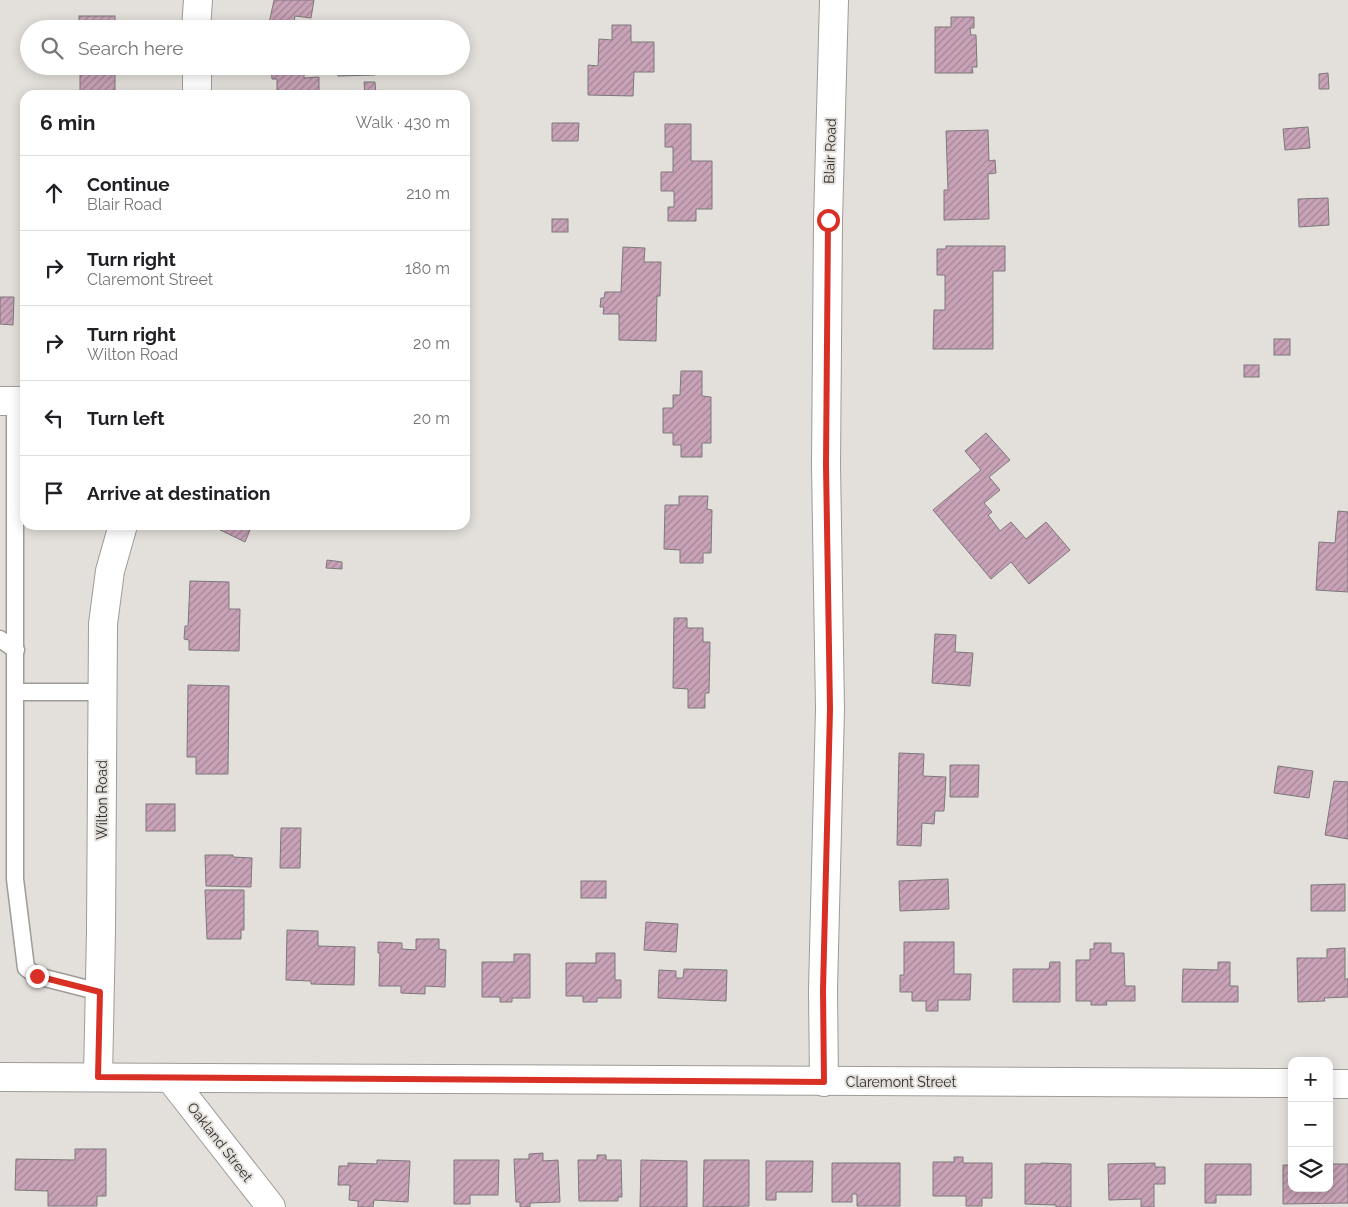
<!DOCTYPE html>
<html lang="en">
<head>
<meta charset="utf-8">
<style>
  :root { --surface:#fff; --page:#f6f6f6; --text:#202124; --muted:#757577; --line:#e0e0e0 }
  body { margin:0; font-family:Raleway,sans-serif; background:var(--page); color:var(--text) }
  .controls { position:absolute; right:15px; bottom:15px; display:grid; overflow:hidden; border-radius:10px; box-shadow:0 2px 12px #0003 }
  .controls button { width:45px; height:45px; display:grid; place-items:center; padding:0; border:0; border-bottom:1px solid var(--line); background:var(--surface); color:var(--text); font:25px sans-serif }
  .stop { position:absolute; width:15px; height:15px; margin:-11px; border:4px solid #d93025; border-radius:50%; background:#fff }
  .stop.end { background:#d93025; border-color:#fff; box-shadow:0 1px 5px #0008 }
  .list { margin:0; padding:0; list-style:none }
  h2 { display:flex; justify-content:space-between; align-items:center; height:65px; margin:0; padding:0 20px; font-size:21px }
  h2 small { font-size:16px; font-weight:400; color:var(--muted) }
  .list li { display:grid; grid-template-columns:32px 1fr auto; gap:15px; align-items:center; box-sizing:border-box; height:75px; padding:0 20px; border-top:1px solid var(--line) }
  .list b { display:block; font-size:19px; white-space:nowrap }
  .list p { margin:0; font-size:16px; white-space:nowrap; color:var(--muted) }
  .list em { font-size:16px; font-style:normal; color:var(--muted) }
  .icon { flex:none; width:28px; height:28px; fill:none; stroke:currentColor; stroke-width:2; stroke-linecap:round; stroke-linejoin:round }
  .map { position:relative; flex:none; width:1348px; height:1207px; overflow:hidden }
  .search { position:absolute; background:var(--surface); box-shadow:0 2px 12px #0003; left:20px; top:20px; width:450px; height:55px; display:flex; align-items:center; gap:12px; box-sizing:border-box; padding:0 18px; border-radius:28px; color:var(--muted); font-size:19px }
  .panel { position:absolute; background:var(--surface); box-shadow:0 2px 12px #0003; left:20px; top:90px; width:450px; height:440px; border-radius:15px }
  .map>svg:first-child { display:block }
  .building { fill:url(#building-hatch); stroke:#7d787a }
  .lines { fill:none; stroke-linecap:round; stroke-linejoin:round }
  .lane-casing { stroke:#9f9b97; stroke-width:19 }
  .street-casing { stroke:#9f9b97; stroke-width:30 }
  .lane { stroke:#fff; stroke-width:16 }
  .street { stroke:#fff; stroke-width:28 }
  .route { stroke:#d93025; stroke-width:6 }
  .labels { text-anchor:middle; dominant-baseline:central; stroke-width:4; stroke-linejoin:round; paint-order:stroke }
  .street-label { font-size:14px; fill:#302e2d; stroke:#e3dfda }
</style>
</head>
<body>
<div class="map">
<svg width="1348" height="1207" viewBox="0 0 1348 1207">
  <defs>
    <pattern id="building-hatch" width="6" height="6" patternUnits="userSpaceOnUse" patternTransform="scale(1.25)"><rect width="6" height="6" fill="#c8a2b7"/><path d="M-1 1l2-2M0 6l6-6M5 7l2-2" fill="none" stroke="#a38495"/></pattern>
  </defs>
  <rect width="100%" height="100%" fill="#e3dfda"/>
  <g class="building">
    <polygon points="274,0 314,0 311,18 295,16 293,29 268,28"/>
    <rect x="79" y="16" width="36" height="13"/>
    <polygon points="951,17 974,17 974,28 970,28 971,35 976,35 977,67 972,67 973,73 935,73 935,27 951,27"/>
    <polygon points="612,25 631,25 631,42 654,42 654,72 634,72 633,96 588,95 588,65 598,66 599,39 612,40"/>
    <polygon points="80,66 120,66 120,69 115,70 115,95 80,95"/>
    <polygon points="271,66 304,66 304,78 319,77 319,95 277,95 277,79 272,79"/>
    <polygon points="338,66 375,66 375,75 338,76"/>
    <polygon points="1328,73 1329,89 1319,89 1319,74"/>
    <polygon points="364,82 375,82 376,95 365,95"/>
    <polygon points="552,123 579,123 578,141 552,141"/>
    <polygon points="665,124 691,124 691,161 712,161 712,209 696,209 696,221 668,221 668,207 674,207 674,191 661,191 661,172 673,172 673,147 665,147"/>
    <polygon points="1308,127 1310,148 1285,150 1283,129"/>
    <polygon points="988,130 989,161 995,160 996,173 988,174 989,219 944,220 944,190 948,190 946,131"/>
    <polygon points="1328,198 1329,225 1299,227 1298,199"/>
    <rect x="552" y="219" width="16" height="13"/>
    <polygon points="946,246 1005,246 1005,271 993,271 993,349 933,349 934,310 945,310 945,275 937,275 937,249 946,249"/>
    <polygon points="623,247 645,248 644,262 661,262 660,296 657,296 656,341 619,340 619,314 603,314 604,307 600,307 601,298 604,298 605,292 621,292"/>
    <polygon points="0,297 14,297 13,325 0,324"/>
    <rect x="1274" y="339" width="16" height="16"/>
    <rect x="1244" y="365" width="15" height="12"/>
    <polygon points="681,371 702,371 702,396 711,397 711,443 702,443 702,457 681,457 681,445 673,445 673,433 663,433 663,408 673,408 673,395 680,395"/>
    <polygon points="986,433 1010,460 989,477 1000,490 984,503 992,512 988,515 1000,531 1011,522 1026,539 1046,522 1070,550 1029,584 1011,562 991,579 933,510 981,470 965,451"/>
    <polygon points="679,496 708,496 707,509 712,510 711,553 703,553 703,563 680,563 680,550 664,549 665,505 679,505"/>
    <polygon points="1338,511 1348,512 1348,592 1316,590 1319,542 1335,543"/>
    <polygon points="210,525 252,525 245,542"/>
    <polygon points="327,560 342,562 342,569 326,568"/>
    <polygon points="190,581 229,582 229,609 240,609 239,651 189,650 189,640 184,639 185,626 188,626"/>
    <polygon points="674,618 687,618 687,628 703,628 703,642 710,642 709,693 705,693 705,708 688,708 688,689 673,688"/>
    <polygon points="935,634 956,635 955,652 973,653 970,686 932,683"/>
    <polygon points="188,685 229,686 228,774 196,774 196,757 187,757"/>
    <polygon points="899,753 924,754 923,776 946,777 944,811 935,811 934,824 922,823 921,846 897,845"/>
    <polygon points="950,765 979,765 978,797 950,797"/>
    <polygon points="1278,766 1313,771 1309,798 1274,793"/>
    <polygon points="1334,781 1348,782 1348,839 1325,835"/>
    <rect x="146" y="804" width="29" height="27"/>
    <polygon points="281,828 301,828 300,868 280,868"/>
    <polygon points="205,855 233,855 233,857 252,858 251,887 206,886"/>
    <polygon points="948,879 949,909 900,911 899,881"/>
    <rect x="581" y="881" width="25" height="17"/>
    <polygon points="1345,884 1345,911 1311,911 1311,885"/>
    <polygon points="205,890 244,890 244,930 241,930 241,939 207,939"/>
    <polygon points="646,922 678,924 676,952 644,950"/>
    <polygon points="287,930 318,931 318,946 355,947 354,985 311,984 311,981 286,980"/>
    <polygon points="416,939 439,939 439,949 446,950 445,987 425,986 425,994 401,993 401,986 379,986 380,953 378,953 378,942 402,943 402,949 416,950"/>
    <polygon points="904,942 954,942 954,974 971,974 970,1000 938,1000 938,1011 926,1011 926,1001 912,1001 912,992 900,992 900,975 904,975"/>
    <polygon points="1094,943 1111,943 1111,953 1124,953 1125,986 1135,986 1135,1001 1106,1001 1107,1005 1091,1005 1091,1001 1076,1001 1076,960 1090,960 1090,949 1094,949"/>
    <polygon points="1345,948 1345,979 1348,979 1348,997 1324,998 1325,1001 1298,1002 1297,958 1327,958 1327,949"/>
    <polygon points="596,953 615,953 615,980 621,980 621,998 597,998 597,1002 583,1002 583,996 566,996 566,963 596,963"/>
    <polygon points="514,954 530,954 530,998 512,998 512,1002 500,1002 500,997 482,997 482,962 514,962"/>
    <polygon points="1050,962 1060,962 1060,1002 1013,1002 1013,969 1049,969"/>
    <polygon points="1218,962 1230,962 1230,986 1238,986 1238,1002 1182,1002 1183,969 1218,970"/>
    <polygon points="684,969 727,970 726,1001 658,998 659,970 676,971 676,978 683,978"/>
    <polygon points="75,1149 106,1149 106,1196 97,1196 97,1206 48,1206 48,1191 15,1190 16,1159 75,1160"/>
    <polygon points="543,1153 543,1161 558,1160 560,1202 530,1203 530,1207 520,1207 520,1202 516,1202 514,1159 529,1159 529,1154"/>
    <polygon points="597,1155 606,1155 606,1160 621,1160 622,1197 618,1197 618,1201 579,1201 578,1160 597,1160"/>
    <polygon points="954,1157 963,1157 963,1163 992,1163 992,1198 982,1198 982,1206 966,1206 966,1196 933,1196 933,1162 954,1162"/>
    <polygon points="377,1160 410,1161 408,1202 374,1200 373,1207 358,1207 358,1201 349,1200 350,1185 338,1185 339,1166 348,1166 348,1163 377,1164"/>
    <polygon points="454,1160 499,1160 498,1195 470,1195 470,1204 454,1204"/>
    <polygon points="641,1160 687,1161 687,1207 640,1207"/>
    <polygon points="704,1160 749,1160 749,1206 703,1207"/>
    <polygon points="766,1161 813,1161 812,1192 776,1192 776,1200 766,1200"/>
    <polygon points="832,1163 900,1163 900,1206 857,1206 857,1194 852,1194 852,1202 832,1202"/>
    <polygon points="1041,1163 1071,1164 1071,1207 1056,1207 1056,1205 1025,1204 1025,1164 1041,1164"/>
    <polygon points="1155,1163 1155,1167 1165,1167 1165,1184 1154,1184 1154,1207 1141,1207 1141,1199 1109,1200 1108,1164"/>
    <polygon points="1205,1164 1251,1164 1251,1195 1216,1195 1216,1203 1205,1203"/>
    <polygon points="1329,1164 1348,1164 1348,1203 1283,1204 1283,1165 1292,1165 1292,1188 1329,1188"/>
  </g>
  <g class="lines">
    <defs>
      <g id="lane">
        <polyline points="15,401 15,879 26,968 37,976 100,992"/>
        <polyline points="0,639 16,650"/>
        <polyline points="16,692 103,692"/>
      </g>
      <g id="street">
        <polyline points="196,29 198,0"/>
        <polyline points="197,66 197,95"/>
        <polyline points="0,401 25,401"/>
        <polyline points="0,1077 1292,1083"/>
        <polyline points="98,1077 101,931 103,624 110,571 123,525"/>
        <polyline points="170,1078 271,1207"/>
        <polyline points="824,1082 823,990 830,709 826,465 828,221 834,0"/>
        <polyline points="1329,1084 1348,1084"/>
      </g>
    </defs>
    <use href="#lane" class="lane-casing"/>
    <use href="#street" class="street-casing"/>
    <use href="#lane" class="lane"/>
    <use href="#street" class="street"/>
  </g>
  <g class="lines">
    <polyline class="route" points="37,976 100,992 98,1077 824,1082 823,990 830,709 826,465 828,220"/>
  </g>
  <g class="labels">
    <g class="street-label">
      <text transform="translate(830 151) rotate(-88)">Blair Road</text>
      <text transform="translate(102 800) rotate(-90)">Wilton Road</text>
      <text x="901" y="1082">Claremont Street</text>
      <text transform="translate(220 1142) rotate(52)">Oakland Street</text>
    </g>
  </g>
</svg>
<div class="controls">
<button>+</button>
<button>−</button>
<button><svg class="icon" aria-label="layers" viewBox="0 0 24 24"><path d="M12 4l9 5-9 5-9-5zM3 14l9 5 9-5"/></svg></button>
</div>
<div class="stop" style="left:828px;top:220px"></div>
<div class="stop end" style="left:37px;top:976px"></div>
<div class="search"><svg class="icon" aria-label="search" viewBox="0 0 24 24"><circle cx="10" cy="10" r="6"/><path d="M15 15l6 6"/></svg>Search here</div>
<section class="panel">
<h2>6 min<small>Walk · 430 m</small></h2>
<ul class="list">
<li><svg class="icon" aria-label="ahead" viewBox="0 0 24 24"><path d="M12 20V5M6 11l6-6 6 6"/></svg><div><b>Continue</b><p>Blair Road</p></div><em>210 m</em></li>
<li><svg class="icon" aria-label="right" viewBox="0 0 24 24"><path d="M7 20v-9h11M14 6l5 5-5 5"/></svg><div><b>Turn right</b><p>Claremont Street</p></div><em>180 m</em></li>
<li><svg class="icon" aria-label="right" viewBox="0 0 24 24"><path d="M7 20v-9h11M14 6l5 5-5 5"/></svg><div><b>Turn right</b><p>Wilton Road</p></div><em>20 m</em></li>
<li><svg class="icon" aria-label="left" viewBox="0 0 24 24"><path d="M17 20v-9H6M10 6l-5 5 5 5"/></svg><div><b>Turn left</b></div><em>20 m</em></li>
<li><svg class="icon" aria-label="arrive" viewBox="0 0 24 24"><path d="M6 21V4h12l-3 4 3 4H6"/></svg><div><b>Arrive at destination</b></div></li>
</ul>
</section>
</div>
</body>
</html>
